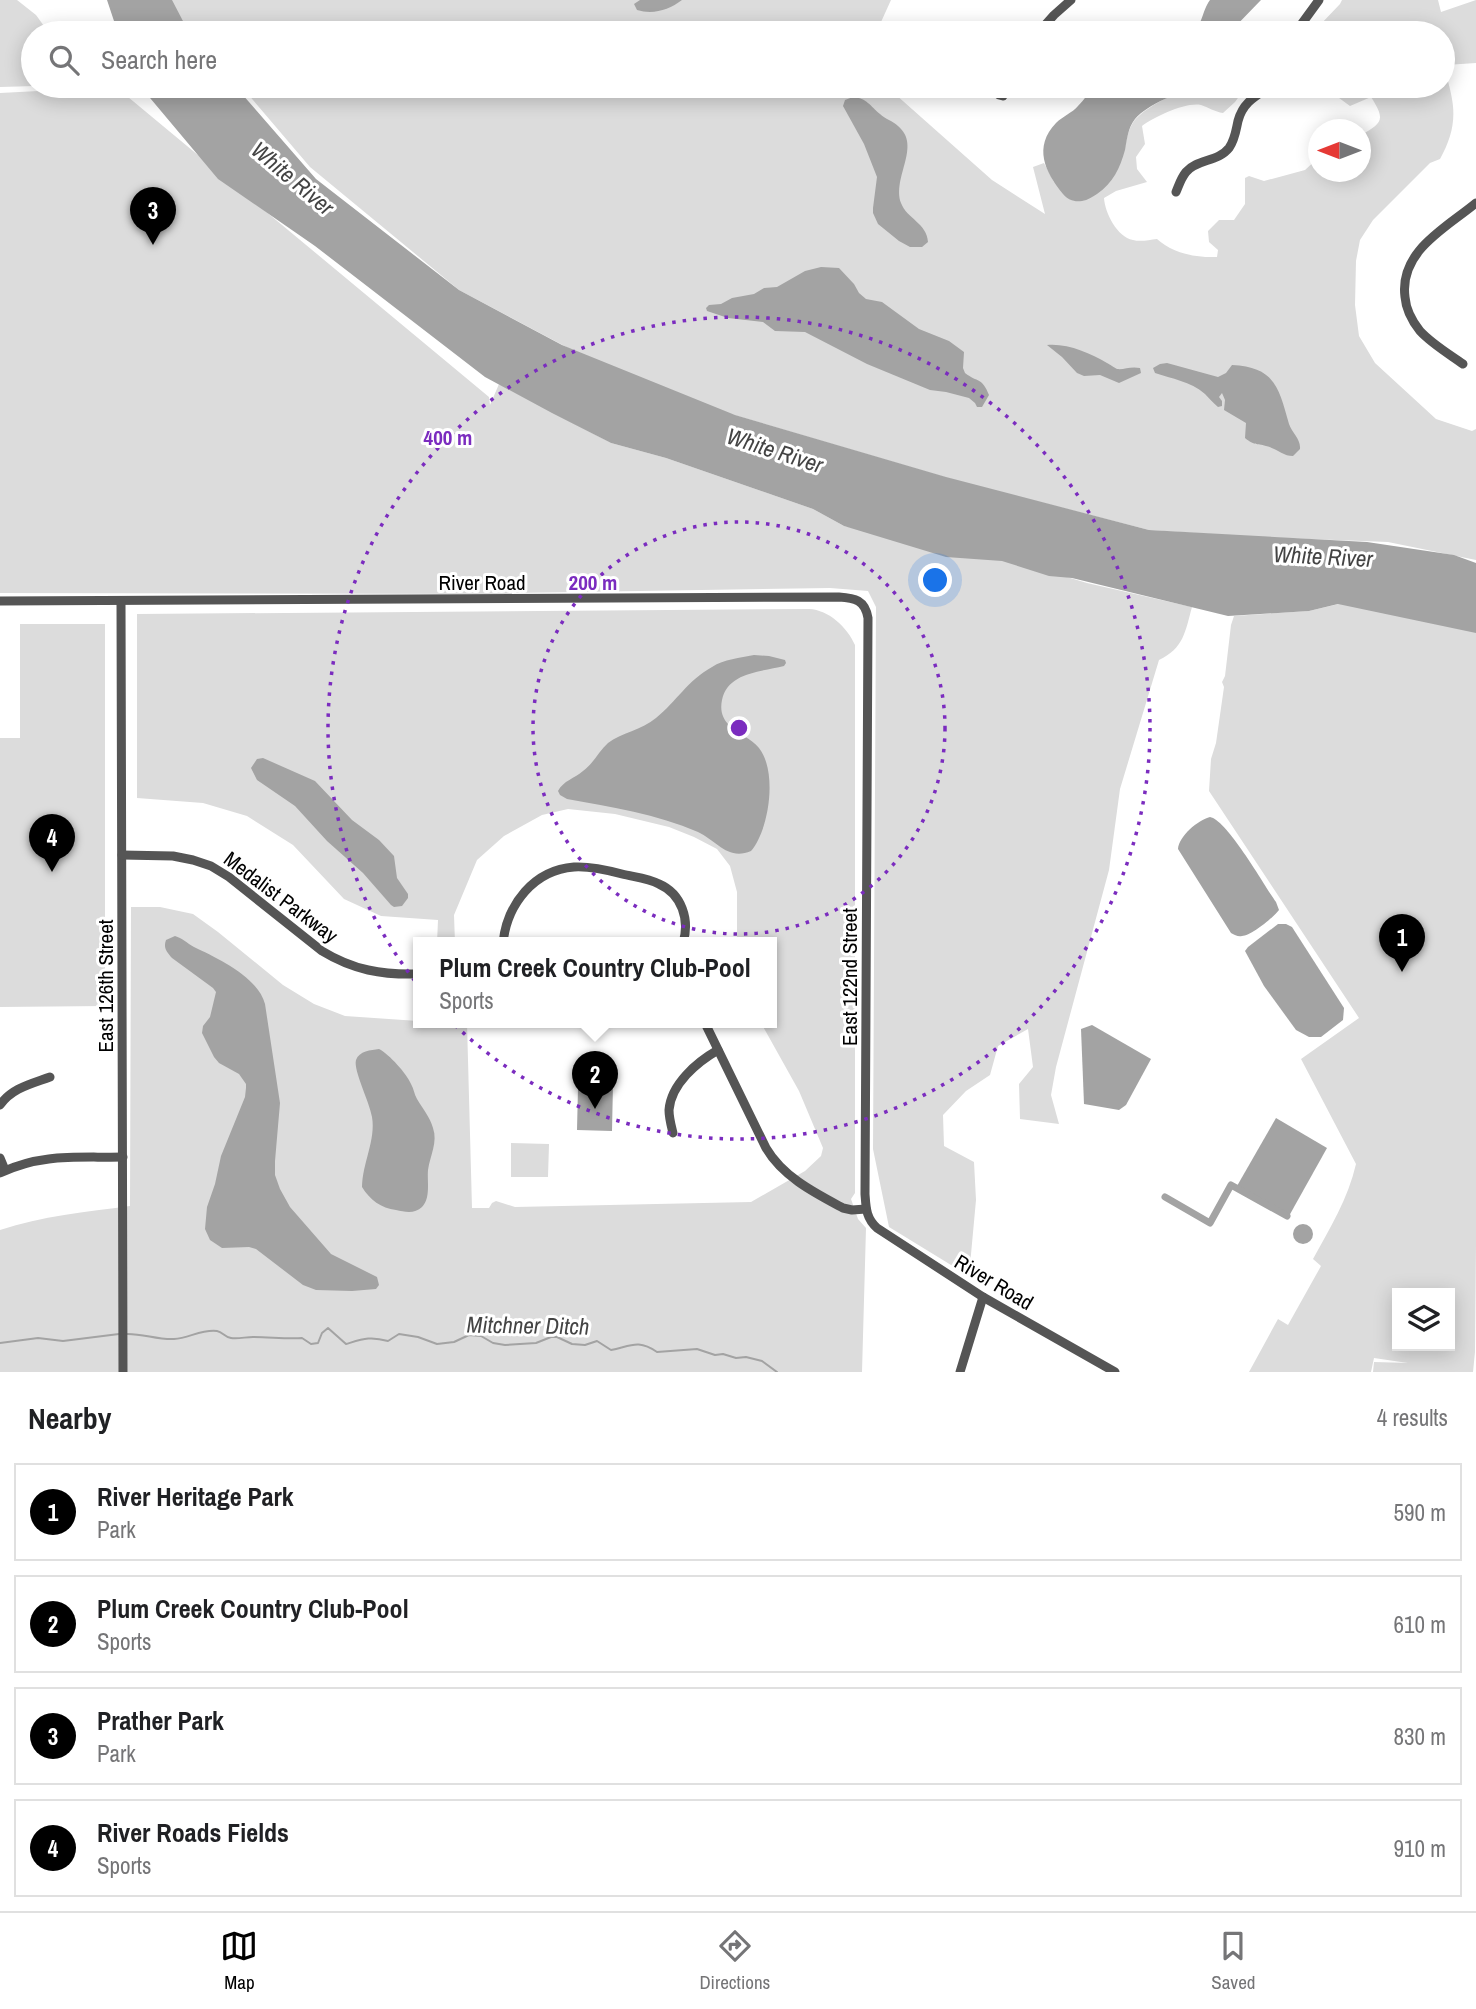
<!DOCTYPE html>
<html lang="en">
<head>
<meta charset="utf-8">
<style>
  :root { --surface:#fff; --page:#f2f2f2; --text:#202124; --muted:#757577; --line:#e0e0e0; --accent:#000 }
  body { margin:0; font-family:"Archivo Narrow",sans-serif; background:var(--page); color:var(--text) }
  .controls { position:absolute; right:21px; bottom:21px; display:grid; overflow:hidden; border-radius:0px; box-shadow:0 4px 18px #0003 }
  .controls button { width:63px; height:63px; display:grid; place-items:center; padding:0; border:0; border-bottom:2px solid var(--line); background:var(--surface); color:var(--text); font:35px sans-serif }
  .compass { position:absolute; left:1308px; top:119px; width:63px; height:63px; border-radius:50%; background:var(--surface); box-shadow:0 4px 18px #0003; rotate:270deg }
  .you { position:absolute; left:936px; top:581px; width:24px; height:24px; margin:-18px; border:5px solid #fff; border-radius:50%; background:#1a73e8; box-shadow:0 0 0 10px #1a73e833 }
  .badge { display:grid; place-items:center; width:46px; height:46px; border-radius:50%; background:var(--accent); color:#fff; font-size:23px; font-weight:700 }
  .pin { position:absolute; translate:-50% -58px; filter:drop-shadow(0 2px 4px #0008) }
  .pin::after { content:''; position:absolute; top:37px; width:24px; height:21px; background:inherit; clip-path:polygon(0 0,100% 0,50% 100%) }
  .popup { position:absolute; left:413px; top:937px; width:364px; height:91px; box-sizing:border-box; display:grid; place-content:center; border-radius:0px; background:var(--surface); filter:drop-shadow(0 2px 5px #0005); font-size:23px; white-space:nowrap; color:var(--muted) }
  .popup b { font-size:26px; color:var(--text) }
  .popup::after { content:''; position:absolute; left:50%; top:100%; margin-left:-14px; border:14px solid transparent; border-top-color:var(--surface) }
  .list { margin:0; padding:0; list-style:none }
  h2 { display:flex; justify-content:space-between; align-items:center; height:91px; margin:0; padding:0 28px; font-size:30px }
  h2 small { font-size:23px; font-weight:400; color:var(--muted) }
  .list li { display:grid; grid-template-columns:46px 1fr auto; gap:21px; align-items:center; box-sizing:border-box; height:98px; margin:0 14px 14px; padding:0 14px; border:2px solid var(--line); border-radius:0px }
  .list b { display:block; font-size:26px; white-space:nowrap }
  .list p { margin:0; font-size:23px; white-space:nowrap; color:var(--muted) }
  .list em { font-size:23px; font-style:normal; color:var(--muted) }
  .icon { flex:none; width:38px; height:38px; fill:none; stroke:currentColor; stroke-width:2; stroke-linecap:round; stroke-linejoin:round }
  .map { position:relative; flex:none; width:1476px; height:1372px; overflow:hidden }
  .search { position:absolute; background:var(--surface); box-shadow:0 4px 18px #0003; left:21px; right:21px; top:21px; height:77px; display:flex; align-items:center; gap:18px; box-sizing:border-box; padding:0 24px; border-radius:38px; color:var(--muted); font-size:26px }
  .sheet { height:539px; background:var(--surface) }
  nav { display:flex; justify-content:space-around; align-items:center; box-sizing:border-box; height:98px; border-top:2px solid var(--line); background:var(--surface); font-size:19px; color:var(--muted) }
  nav a { display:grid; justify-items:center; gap:4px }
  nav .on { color:var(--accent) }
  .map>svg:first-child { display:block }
  .green { fill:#dcdcdc; fill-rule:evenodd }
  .water { fill:#a3a3a3 }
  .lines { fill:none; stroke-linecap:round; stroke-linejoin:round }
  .stream { stroke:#a3a3a3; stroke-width:2 }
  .canal { stroke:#a3a3a3; stroke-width:7 }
  .minor { stroke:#555; stroke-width:9 }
  .ring { fill:none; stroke:#7b2cbf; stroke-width:3.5; stroke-dasharray:3.5 7 }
  .labels { text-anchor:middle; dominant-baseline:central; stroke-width:6; stroke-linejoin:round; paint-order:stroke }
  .street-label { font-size:21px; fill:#000; stroke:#fff }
  .water-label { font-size:23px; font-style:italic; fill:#444; stroke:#fff }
  .centre { fill:#7b2cbf; stroke:#fff; stroke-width:3.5 }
  .ring-label { font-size:21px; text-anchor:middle; font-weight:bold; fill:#7b2cbf; stroke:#fff; stroke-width:6; stroke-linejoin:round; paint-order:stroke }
</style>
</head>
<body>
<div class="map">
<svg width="1476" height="1372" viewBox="0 0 1476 1372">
  <rect width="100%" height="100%" fill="#fff"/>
  <g class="green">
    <polygon points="0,0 17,0 36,15 49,33 33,33 33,86 35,86 0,87"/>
    <polygon points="161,0 891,0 876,33 179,33"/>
    <path d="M1342,0H1438L1441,12L1476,0V63L1446,65C1446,78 1450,86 1452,99C1456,121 1451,139 1440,159L1430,163L1373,220L1360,240L1356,261L1355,305L1359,336L1375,363L1436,419L1472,431L1476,429V560L1388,542L1258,537L1149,530L958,481L724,412L587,358L459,290L310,167L241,86H886L992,180L1045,214L1033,167L1044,163L1054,182L1124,152C1126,141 1128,130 1134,121C1144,108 1179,90 1195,86C1207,83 1233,84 1243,91L1235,102L1223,113C1215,112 1208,107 1201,105C1185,102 1155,117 1142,126L1145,144L1136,157L1137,169L1147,182L1116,191L1104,198C1105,213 1117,237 1133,240C1140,242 1149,240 1157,239C1172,253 1196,258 1217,257L1218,250L1209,242L1208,231L1219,220H1234L1245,204V178L1249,176L1264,181L1305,170L1318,158V172H1360L1361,135C1382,123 1386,120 1371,97L1350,106L1324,87C1309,95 1292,91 1276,88L1278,86H1443V33H1304L1319,26L1340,4Z"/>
    <path d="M116,87L489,397L490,405L499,384L611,443L666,458L813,509L844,526L1017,562L1087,583L1192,607C1185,632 1184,648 1159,660L1120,789L1109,870L1056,1067L1051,1095L1059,1124L1020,1119L1019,1084L1033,1067L1028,1029L998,1046L990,1075L966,1091L943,1115L944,1146L974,1162L976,1200L969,1276L889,1227L873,1149L876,607L868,591L830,588L514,593L511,583L512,594L0,593V93Z"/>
    <path d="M1343,603L1476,631V1244L1475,1352L1473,1372H1373L1374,1362L1408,1363L1374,1358L1371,1372H1249L1278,1319L1288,1325L1321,1266L1313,1259C1330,1228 1348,1199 1356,1164L1301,1059L1359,1018L1209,791L1211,759L1216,743L1224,687L1222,682L1225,676L1231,625L1234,616L1309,611ZM1397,1293H1450V1346H1397Z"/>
    <path d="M809,609C829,610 847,627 855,645V1193L851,1199L858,1219L866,1228L862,1372H0V1230C42,1216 86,1212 130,1206L131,907H160L193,914L218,932L283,985L314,1004L345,1016L418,1021V1023H467L472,1208H489L492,1203L496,1201L515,1207L751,1202L805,1171L821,1156L823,1148L799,1091L761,1023H772V943H737V892L730,866L717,849L694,837L669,827L615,814L568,809L542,815L504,836L477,860L454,915L455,943H437L438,920L381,916L344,899L293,845L247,816L203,803L137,798V614Z"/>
    <polygon points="20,624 105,624 105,1006 0,1007 0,738 20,738"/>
    <polygon points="511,1143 549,1144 548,1177 511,1177"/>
  </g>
  <g class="water">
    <polygon points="107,0 172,0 184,23 193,33 118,33"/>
    <path d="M640,0H682C669,10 653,15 637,10L634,4Z"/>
    <path d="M1210,0H1261L1229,33H1187C1203,30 1201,12 1210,0Z"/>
    <polygon points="140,86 235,86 316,179 459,290 562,345 735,415 946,477 1149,530 1367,542 1454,555 1476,563 1476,633 1338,604 1309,611 1228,616 1072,578 1049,576 1002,561 946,557 844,526 813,509 666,458 611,443 552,413 485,377 315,246 218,179"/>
    <path d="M1095,86H1197C1178,93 1148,104 1135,119C1128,128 1127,139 1125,150C1120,168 1113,183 1097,194C1092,197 1088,200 1082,201C1074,202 1068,200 1063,194C1045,172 1033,147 1056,123C1063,116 1072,113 1078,106C1084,100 1089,92 1095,86Z"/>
    <path d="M853,97C867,98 870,106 880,114C885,119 893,121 898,126C922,146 892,177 901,203C907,219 927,223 928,242L922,247H910L899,241L878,224L873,213V208L877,177L864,144L843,106L845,100Z"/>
    <path d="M821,267L839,268L854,284L859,293L866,299L882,302L919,329L949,341L964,352L963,368L965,373C978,383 982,377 989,395L982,407H977L975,403L969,398L946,392L930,390L867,364L805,332L775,331L763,322L728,318L707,311L706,308L709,305L721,304L732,298L754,294L764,288L777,287L805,271Z"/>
    <path d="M1047,345C1067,343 1090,353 1107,363C1109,364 1115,368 1117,369C1124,370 1130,366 1140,368L1141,373L1119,383L1100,375L1084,376L1077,373L1062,357Z"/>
    <path d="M1167,363L1218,377L1226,373L1232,365C1275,367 1279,388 1289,424C1292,433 1301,439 1300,449L1293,456C1283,456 1276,448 1266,446C1256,443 1255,446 1245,438L1246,423L1224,410L1225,400L1222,393L1219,397L1222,401V406L1218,407C1213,403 1209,398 1205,394C1190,381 1172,379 1155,373L1153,368L1160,364Z"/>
    <path d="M754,655L769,656L785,660L786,663L784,666C761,672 728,672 722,700C720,710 722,718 729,725C738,734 751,738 759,748C778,772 769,830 751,851C728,861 717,841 698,832C657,814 611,807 567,799L560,795L558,791C563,781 575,778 583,771C593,764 599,751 608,743C621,733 642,730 656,718C677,701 687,681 712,667C724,659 740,658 754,655Z"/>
    <polygon points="263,758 315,781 352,820 379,840 394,856 397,878 408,894 408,898 402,906 394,907 391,905 363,873 327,841 295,806 257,780 251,768 257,759"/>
    <path d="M1210,817C1227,820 1264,885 1276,902L1279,910C1274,917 1251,936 1242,936C1238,937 1235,935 1231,933L1178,849C1179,836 1198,820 1210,817Z"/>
    <polygon points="1278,924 1286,924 1292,927 1344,1008 1343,1020 1321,1037 1309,1037 1296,1030 1264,986 1245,951 1248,947"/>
    <path d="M175,936C182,938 187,943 194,947C217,958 258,977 265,1004L280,1103L275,1161V1175L280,1189L290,1207L331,1254L377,1277L379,1285L376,1289L352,1291L316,1290L303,1285L256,1249L249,1247L222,1248L210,1240L205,1229L207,1207L215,1184L221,1156L245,1097L246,1088V1084L239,1074L219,1063L214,1057L202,1033L203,1026L210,1017L216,992L213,988L172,958C167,952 163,948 166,940Z"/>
    <polygon points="1092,1025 1151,1059 1126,1105 1119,1110 1084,1104 1081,1029"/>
    <path d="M379,1049C389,1054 407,1074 411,1084C414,1089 414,1094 417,1099C423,1109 430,1117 433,1128C438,1142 430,1156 428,1170C427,1181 431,1198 422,1207C415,1214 405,1212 396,1210C381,1208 370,1200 362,1187C362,1164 376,1140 372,1117C370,1103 353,1070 356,1060C359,1051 371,1050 379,1049Z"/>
    <polygon points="592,1084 613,1084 612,1131 577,1130 578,1088 592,1088"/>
    <polygon points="1276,1118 1327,1148 1289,1216 1237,1186"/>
    <circle cx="1303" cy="1234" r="10"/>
  </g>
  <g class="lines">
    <g class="stream">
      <path d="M125,1334C142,1333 157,1340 174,1339C189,1338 202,1329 217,1331C223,1332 224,1337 231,1338C238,1339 246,1337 253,1337C270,1337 286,1339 302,1338L311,1344L318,1343L322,1333L328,1328L346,1344C363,1339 370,1336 388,1341L399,1334L418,1337L437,1344L454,1342L469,1335L481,1336L493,1343L505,1345L536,1343L551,1337H557L572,1344L585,1345L597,1341L611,1350C631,1346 638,1339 657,1352L697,1349L715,1355L723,1354L736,1358L746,1357L762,1361L777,1372"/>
      <polyline points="0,1343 38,1338 63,1341 119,1334"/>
    </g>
    <polyline class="canal" points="1165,1197 1210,1223 1231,1185 1287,1216"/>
    <g class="minor">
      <polyline points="1038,33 1054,15 1071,0"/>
      <polyline points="1295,33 1319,0"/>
      <polyline points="987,86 999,95 1003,96 1008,86"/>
      <path d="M1176,192C1179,185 1181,178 1186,172C1197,159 1218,162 1229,148C1235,140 1236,130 1238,121C1243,102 1256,96 1271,86"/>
      <path d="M1463,364C1449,354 1432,344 1420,331C1412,321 1406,310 1405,297C1399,251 1446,228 1476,203"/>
      <path d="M0,601L839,597C855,598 865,600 868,618L865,1194C866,1208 866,1218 877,1228L983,1297L1115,1372"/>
      <polyline points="121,601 123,1372"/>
      <path d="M122,855L173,856L193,860L211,866L229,877L322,951C353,970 382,975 418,974"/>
      <path d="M503,943C507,904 534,870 574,867C591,866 607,870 622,874C634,877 648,878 659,884C682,894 690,920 683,943"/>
      <path d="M705,1023L766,1148C783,1177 815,1193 843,1208L852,1210L866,1209"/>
      <path d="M0,1105C12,1088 31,1084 50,1077"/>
      <path d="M673,1133C671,1125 669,1118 669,1110C671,1084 697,1062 718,1050"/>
      <polyline points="0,1158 5,1170"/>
      <path d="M0,1173C42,1153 78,1158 123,1157"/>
      <polyline points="960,1372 983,1297"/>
    </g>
  </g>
  <g class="ring">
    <circle cx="739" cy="728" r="206"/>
    <circle cx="739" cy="728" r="411"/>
  </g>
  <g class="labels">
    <g class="street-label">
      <text x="482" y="582">River Road</text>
      <text transform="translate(281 897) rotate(37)">Medalist Parkway</text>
      <text transform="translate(849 977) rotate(-90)">East 122nd Street</text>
      <text transform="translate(105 986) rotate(-90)">East 126th Street</text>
      <text transform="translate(994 1282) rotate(31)">River Road</text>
    </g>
    <g class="water-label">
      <text transform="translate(293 178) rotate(40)">White River</text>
      <text transform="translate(775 450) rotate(18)">White River</text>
      <text transform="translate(1323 556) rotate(3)">White River</text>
      <text transform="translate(528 1325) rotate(1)">Mitchner Ditch</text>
    </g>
  </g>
  <circle cx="739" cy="728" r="10" class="centre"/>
  <g class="ring-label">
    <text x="448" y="445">400 m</text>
    <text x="593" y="590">200 m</text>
  </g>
</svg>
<div class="controls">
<button><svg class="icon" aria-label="layers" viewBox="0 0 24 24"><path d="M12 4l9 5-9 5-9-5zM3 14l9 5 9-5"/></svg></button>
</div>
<svg class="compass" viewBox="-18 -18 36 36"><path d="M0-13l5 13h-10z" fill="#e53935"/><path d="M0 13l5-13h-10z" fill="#757577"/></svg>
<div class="you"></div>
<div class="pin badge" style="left:1402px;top:972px">1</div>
<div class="pin badge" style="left:595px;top:1109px">2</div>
<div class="popup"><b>Plum Creek Country Club-Pool</b>Sports</div>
<div class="pin badge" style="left:153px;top:245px">3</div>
<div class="pin badge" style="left:52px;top:872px">4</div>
<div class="search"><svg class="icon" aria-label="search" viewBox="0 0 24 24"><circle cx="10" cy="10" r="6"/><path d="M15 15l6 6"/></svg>Search here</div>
</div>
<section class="sheet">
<h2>Nearby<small>4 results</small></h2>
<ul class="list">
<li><span class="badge">1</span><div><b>River Heritage Park</b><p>Park</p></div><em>590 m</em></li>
<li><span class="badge">2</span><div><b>Plum Creek Country Club-Pool</b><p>Sports</p></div><em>610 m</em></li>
<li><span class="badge">3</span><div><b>Prather Park</b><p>Park</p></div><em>830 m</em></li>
<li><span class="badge">4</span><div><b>River Roads Fields</b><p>Sports</p></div><em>910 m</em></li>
</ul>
</section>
<nav>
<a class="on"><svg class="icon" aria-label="map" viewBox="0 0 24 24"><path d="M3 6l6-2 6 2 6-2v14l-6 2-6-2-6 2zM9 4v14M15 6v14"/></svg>Map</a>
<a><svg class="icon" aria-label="directions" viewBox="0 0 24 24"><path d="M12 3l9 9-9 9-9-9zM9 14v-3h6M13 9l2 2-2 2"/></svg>Directions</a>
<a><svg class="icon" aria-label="saved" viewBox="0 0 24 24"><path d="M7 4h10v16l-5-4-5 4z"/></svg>Saved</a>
</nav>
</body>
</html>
